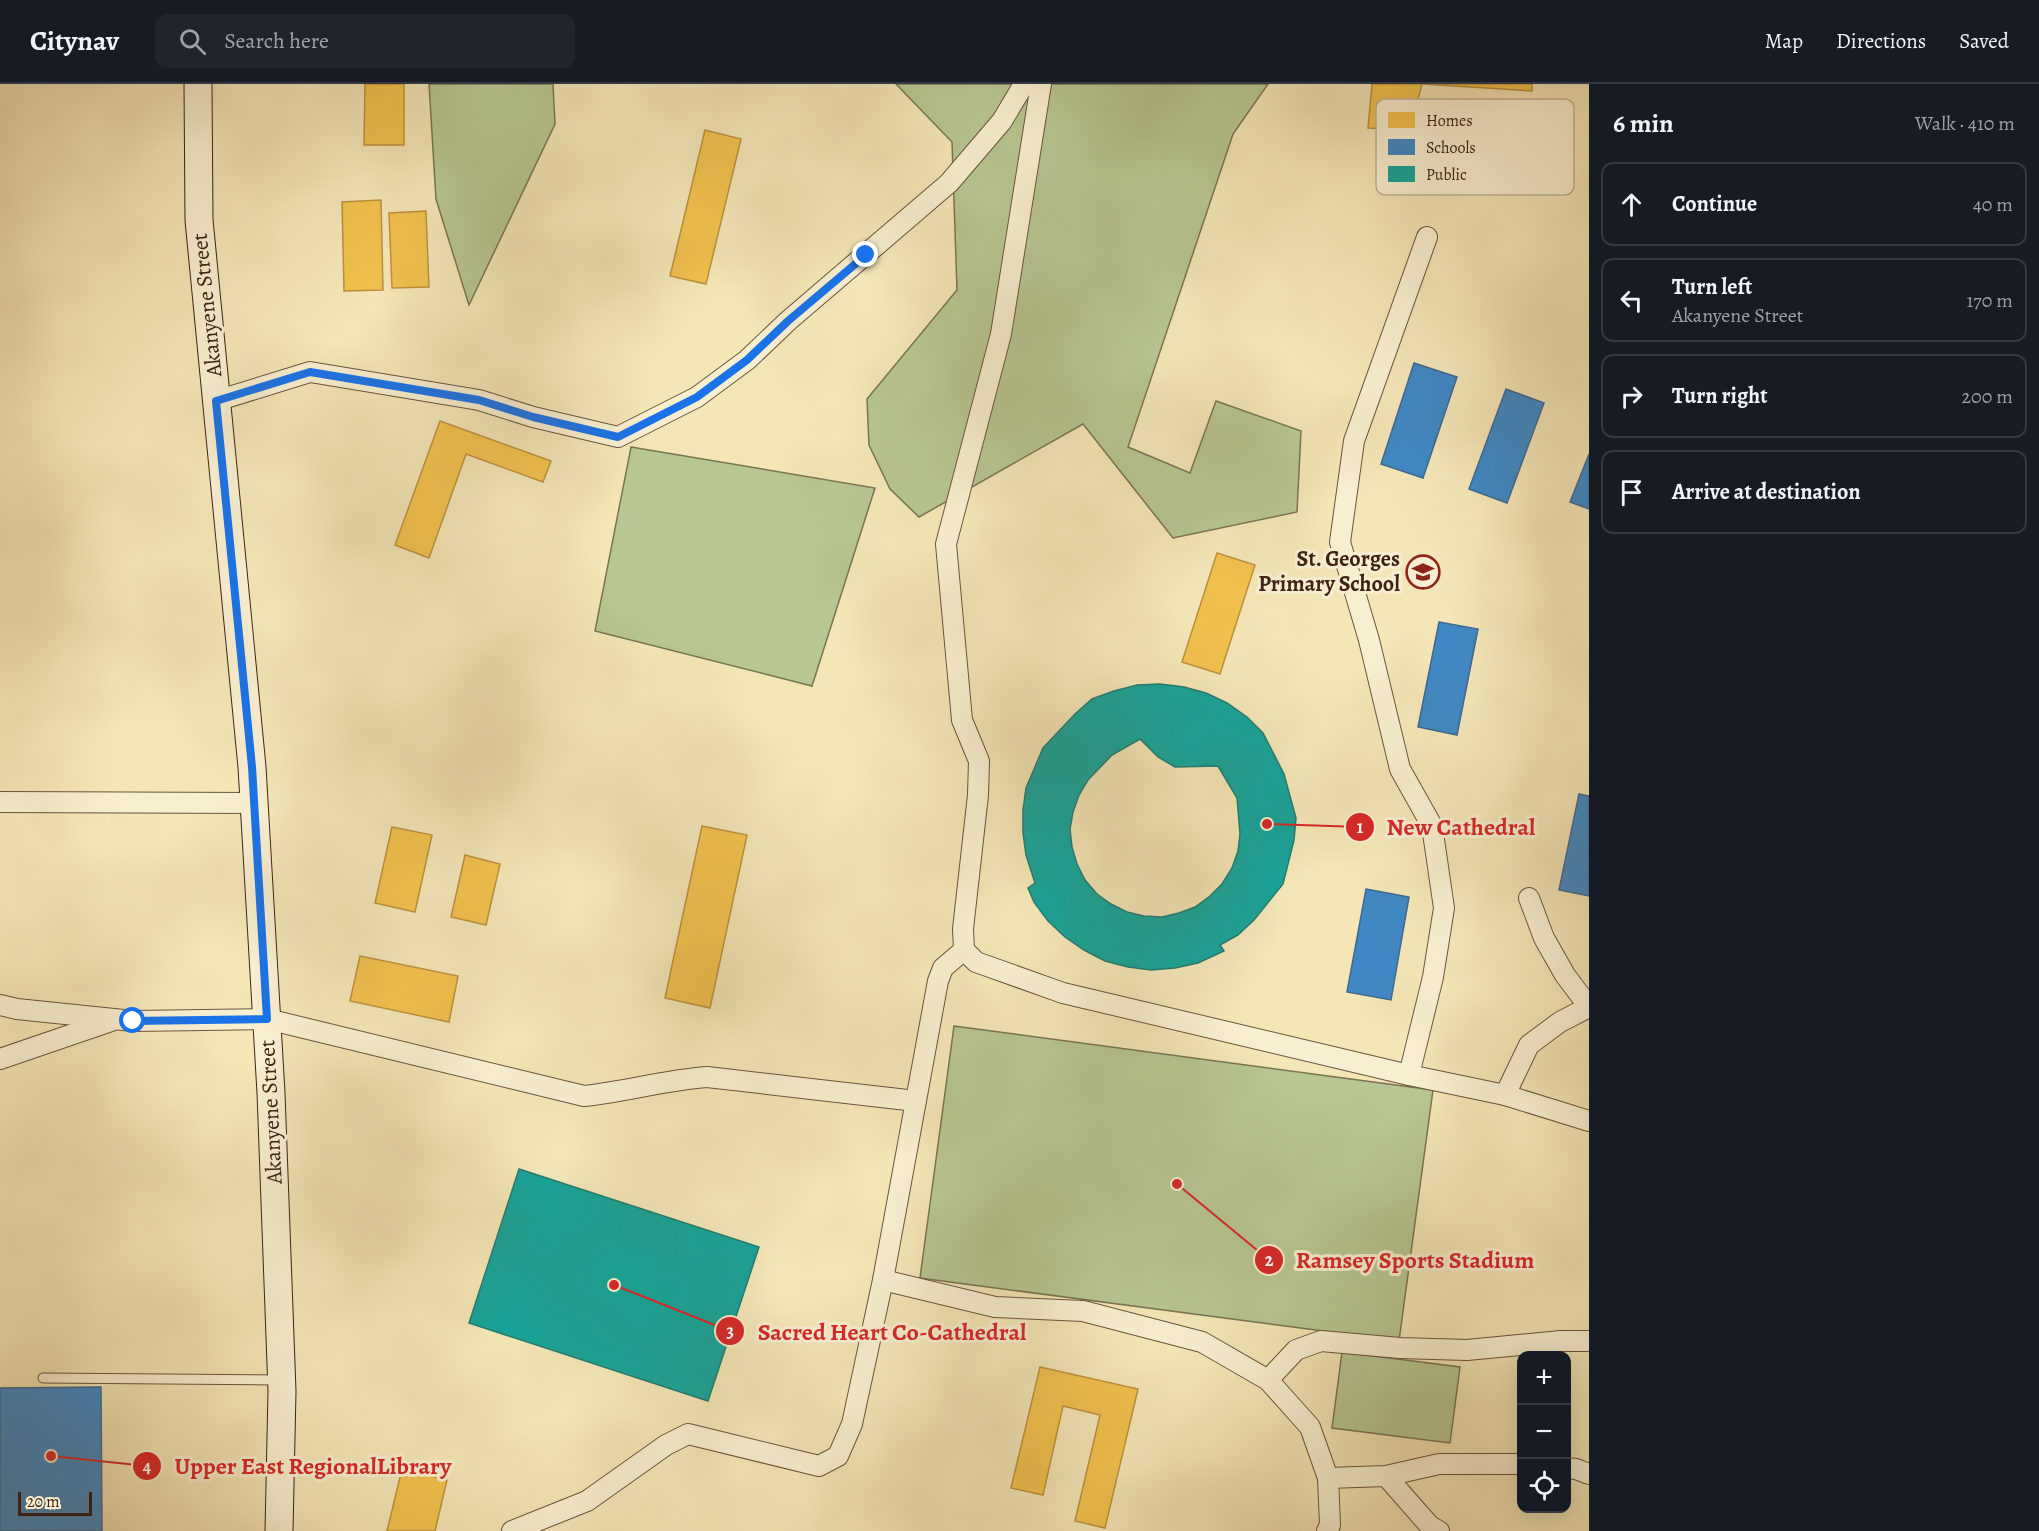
<!DOCTYPE html>
<html lang="en">
<head>
<meta charset="utf-8">
<style>
  :root { --surface:#171b24; --page:#20242c; --text:#f1f3f6; --muted:#9ea1a6; --line:#363941 }
  body { margin:0; font-family:Alegreya,serif; background:var(--page); color:var(--text) }
  .controls { position:absolute; right:18px; bottom:18px; display:grid; overflow:hidden; border-radius:12px; box-shadow:0 6px 24px #0002 }
  .controls button { width:54px; height:54px; display:grid; place-items:center; padding:0; border:0; border-bottom:2px solid var(--line); background:var(--surface); color:var(--text); font:30px sans-serif }
  .scale { position:absolute; left:18px; bottom:15px; width:74px; box-sizing:border-box; padding-left:6px; border:3px solid #3e2214; border-top:0; font-size:16px; line-height:21px; white-space:nowrap; color:#3e2214; -webkit-text-stroke:4px #f8efd0; paint-order:stroke }
  .stop { position:absolute; width:18px; height:18px; margin:-14px; border:4px solid #1a73e8; border-radius:50%; background:#fff }
  .stop.end { background:#1a73e8; border-color:#fff; box-shadow:0 2px 6px #0008 }
  .list { margin:0; padding:0; list-style:none }
  h2 { display:flex; justify-content:space-between; align-items:center; height:78px; margin:0; padding:0 24px; font-size:26px }
  h2 small { font-size:20px; font-weight:400; color:var(--muted) }
  .list li { display:grid; grid-template-columns:39px 1fr auto; gap:18px; align-items:center; box-sizing:border-box; height:84px; margin:0 12px 12px; padding:0 12px; border:2px solid var(--line); border-radius:12px }
  .list b { display:block; font-size:22px; white-space:nowrap }
  .list p { margin:0; font-size:20px; white-space:nowrap; color:var(--muted) }
  .list em { font-size:20px; font-style:normal; color:var(--muted) }
  .icon { flex:none; width:33px; height:33px; fill:none; stroke:currentColor; stroke-width:2; stroke-linecap:round; stroke-linejoin:round }
  .map { position:relative; flex:none; width:1589px; height:1447px; overflow:hidden }
  header { display:flex; align-items:center; gap:36px; box-sizing:border-box; height:84px; padding:0 30px; background:var(--surface); border-bottom:2px solid var(--line) }
  header strong { font-size:28px }
  nav { display:flex; gap:33px; margin-inline-start:auto; font-size:21px }
  .search { width:420px; height:54px; background:var(--page); display:flex; align-items:center; gap:15px; box-sizing:border-box; padding:0 21px; border-radius:12px; color:var(--muted); font-size:22px }
  main { display:flex }
  aside { flex:1; background:var(--surface) }
  .map>svg:first-child { display:block }
  .green { fill:#b7c692; stroke:#7a7453; stroke-width:1.5 }
  .homes { fill:#f2c14e; stroke:#bc913d; stroke-width:1.5 }
  .schools { fill:#3f88c5; stroke:#3f6990; stroke-width:1.5 }
  .public { fill:#17a398; stroke:#237c70; stroke-width:1.5; fill-rule:evenodd }
  .lines { fill:none; stroke-linecap:round; stroke-linejoin:round }
  .lane-casing { stroke:#6c533d; stroke-width:11 }
  .street-casing { stroke:#6c533d; stroke-width:22 }
  .secondary-casing { stroke:#3e2214; stroke-width:29 }
  .lane { stroke:#f8efd0; stroke-width:9 }
  .street { stroke:#f8efd0; stroke-width:20 }
  .secondary { stroke:#f8efd0; stroke-width:27 }
  .route { stroke:#1a73e8; stroke-width:8 }
  .labels { text-anchor:middle; dominant-baseline:central; stroke-width:6; stroke-linejoin:round; paint-order:stroke }
  .street-label { font-size:22px; fill:#3e2214; stroke:#f8efd0 }
  .poi-label { font-size:22px; font-weight:bold; fill:#3e2214; stroke:#f8efd0; text-anchor:end }
  .key { fill:#f8efd0; stroke:#c0b298; stroke-width:1.5 }
  .key-label { font-size:16px; fill:#3e2214 }
  .leader { fill:none; stroke:#d62828; stroke-width:2 }
  .callout-dot { fill:#d62828; stroke:#f8efd0; stroke-width:2 }
  .mark-label { font-size:18px; text-anchor:middle; font-weight:bold; fill:#fff }
  .callout-label { font-size:24px; text-anchor:middle; font-weight:bold; fill:#d62828; stroke:#f8efd0; stroke-width:6; stroke-linejoin:round; paint-order:stroke }
</style>
</head>
<body>
<header>
<strong>Citynav</strong>
<div class="search"><svg class="icon" aria-label="search" viewBox="0 0 24 24"><circle cx="10" cy="10" r="6"/><path d="M15 15l6 6"/></svg>Search here</div>
<nav><a>Map</a><a>Directions</a><a>Saved</a></nav>
</header>
<main>
<div class="map">
<svg width="1589" height="1447" viewBox="0 0 1589 1447">
  <rect width="100%" height="100%" fill="#f4e6b7"/>
  <filter id="stains"><feTurbulence type="fractalNoise" baseFrequency=".00333" numOctaves="4"/><feColorMatrix values="0 0 0 0 .2 0 0 0 0 .09 0 0 0 0 .02 0 0 0 .5 -.17"/></filter>
  <radialGradient id="worn" r=".72"><stop offset=".6" stop-color="#630" stop-opacity="0"/><stop offset="1" stop-color="#630" stop-opacity=".3"/></radialGradient>
  <g class="green">
    <polygon points="429,0 553,0 555,40 469,221 436,115"/>
    <polygon points="896,0 1268,0 1233,50 1128,363 1190,389 1216,317 1301,347 1297,428 1173,454 1083,340 919,433 890,405 869,361 867,315 957,206 952,58"/>
    <polygon points="631,363 875,404 812,602 595,547"/>
    <polygon points="954,942 1433,1006 1399,1257 920,1194"/>
    <polygon points="1342,1268 1460,1283 1450,1359 1332,1344"/>
  </g>
  <g class="homes">
    <polygon points="365,0 404,0 404,61 364,61"/>
    <polygon points="1372,0 1422,0 1410,47 1368,44"/>
    <polygon points="1422,0 1532,0 1532,7"/>
    <polygon points="705,46 741,55 706,200 670,192"/>
    <polygon points="381,116 383,206 344,207 342,118"/>
    <polygon points="426,127 429,203 392,204 389,129"/>
    <polygon points="440,337 551,377 543,398 466,370 429,474 395,461"/>
    <polygon points="1217,469 1255,481 1220,590 1182,578"/>
    <polygon points="702,742 747,751 710,924 665,914"/>
    <polygon points="392,743 432,751 415,828 375,819"/>
    <polygon points="465,771 500,780 486,841 451,833"/>
    <polygon points="360,872 458,892 449,938 350,917"/>
    <polygon points="1040,1283 1138,1305 1105,1444 1075,1437 1100,1331 1063,1322 1043,1411 1011,1404"/>
    <polygon points="402,1385 447,1396 435,1447 387,1447"/>
  </g>
  <g class="schools">
    <polygon points="1414,279 1457,293 1423,394 1381,380"/>
    <polygon points="1506,305 1544,319 1507,419 1469,405"/>
    <polygon points="1589,370 1589,425 1570,418"/>
    <polygon points="1439,538 1478,545 1457,651 1418,643"/>
    <polygon points="1579,710 1589,712 1589,812 1559,806"/>
    <polygon points="1366,805 1409,813 1391,916 1347,908"/>
    <polygon points="101,1303 102,1447 0,1447 0,1304"/>
  </g>
  <g class="public">
    <path d="M1160,600L1184,603L1206,609L1227,619L1247,633L1263,649L1284,690L1296,734L1294,756L1283,800L1254,836L1238,851L1220,861L1224,867L1198,879L1175,884L1151,886L1128,883L1105,877L1084,866L1065,853L1048,837L1034,818L1028,804L1035,799L1026,771L1023,749V726L1026,704L1043,664L1075,630L1092,615L1114,607L1137,601ZM1140,655L1158,673L1175,683L1218,682L1237,714L1240,750L1238,767L1232,784L1222,800L1210,812L1195,823L1179,829L1162,833L1144,832L1127,828L1111,820L1097,810L1085,796L1077,780L1072,763L1070,745L1073,728L1079,711L1088,696L1112,671Z"/>
    <polygon points="519,1085 759,1163 708,1317 469,1239"/>
  </g>
  <g class="lines">
    <defs>
      <polyline id="lane" points="43,1294 279,1296"/>
      <g id="street">
        <polyline points="1041,0 1001,250 946,460 962,636 979,677 978,711 963,845 964,866 976,878 1063,909 1409,991 1505,1011 1589,1037"/>
        <polyline points="216,317 310,288 479,316 533,333 618,353 697,313 747,276 788,237 949,99 1002,37 1024,0"/>
        <polyline points="0,718 254,719"/>
        <polyline points="1529,814 1544,854 1565,891 1589,923"/>
        <path d="M0,921L17,925L133,937L267,935L584,1012C625,1008 665,996 707,993L916,1017"/>
        <polyline points="0,975 111,937"/>
        <polyline points="1409,991 1433,893 1444,824 1432,742 1400,685 1369,556 1340,458 1354,357 1427,153"/>
        <polyline points="1505,1011 1529,961 1560,938 1589,923"/>
        <polyline points="883,1196 995,1223 1083,1227 1202,1258 1268,1296 1310,1343 1328,1394 1330,1441 1327,1447"/>
        <polyline points="1268,1296 1296,1266 1321,1257 1400,1264 1467,1266 1561,1257 1589,1257"/>
        <polyline points="1566,1384 1576,1385 1589,1390"/>
        <polyline points="1386,1392 1430,1442 1439,1447"/>
        <polyline points="1328,1394 1386,1392 1439,1380 1522,1380"/>
        <polyline points="512,1447 587,1417 666,1361 688,1350 819,1382 838,1372 852,1340 883,1196 938,897 943,884 964,866"/>
      </g>
      <polyline id="secondary" points="198,0 199,136 252,683 271,1009 282,1307 279,1447"/>
    </defs>
    <use href="#lane" class="lane-casing"/>
    <use href="#street" class="street-casing"/>
    <use href="#secondary" class="secondary-casing"/>
    <use href="#lane" class="lane"/>
    <use href="#street" class="street"/>
    <use href="#secondary" class="secondary"/>
  </g>
  <g class="lines">
    <polyline class="route" points="133,937 267,935 252,683 216,317 310,288 479,316 533,333 618,353 697,313 747,276 788,237 866,171"/>
  </g>
  <defs>
    <symbol id="school-ring" viewBox="-11 -11 22 22"><circle r="9.5" fill="#f8efd0" stroke="#8f2418" stroke-width="1.5"/><path d="M0-5L7-2L0 1L-7-2ZM-4 1L0 2.5L4 1V4Q0 6-4 4Z" fill="#8f2418"/></symbol>
  </defs>
  <g fill-rule="evenodd">
    <use href="#school-ring" x="1404" y="469" width="38" height="38"/>
  </g>
  <g class="labels">
    <g class="street-label">
      <text transform="translate(207 221) rotate(-96)">Akanyene Street</text>
      <text transform="translate(271 1028) rotate(-93)">Akanyene Street</text>
    </g>
    <g class="poi-label">
      <text x="1400" y="475">St. Georges<tspan x="1400" dy="25">Primary School</tspan></text>
    </g>
  </g>
  <rect x="1376" y="15" width="198" height="96" rx="9" class="key"/>
  <rect x="1388" y="28" width="27" height="16" fill="#f2c14e"/>
  <rect x="1388" y="55" width="27" height="16" fill="#3f88c5"/>
  <rect x="1388" y="82" width="27" height="16" fill="#17a398"/>
  <g class="key-label">
    <text x="1426" y="42">Homes</text>
    <text x="1426" y="69">Schools</text>
    <text x="1426" y="96">Public</text>
  </g>
  <path class="leader" d="M1267 740L1360 743M1177 1100L1269 1176M614 1201L730 1247M51 1372L147 1382"/>
  <g class="callout-dot">
    <circle cx="1267" cy="740" r="6"/>
    <circle cx="1177" cy="1100" r="6"/>
    <circle cx="614" cy="1201" r="6"/>
    <circle cx="51" cy="1372" r="6"/>
    <circle cx="1360" cy="743" r="15"/>
    <circle cx="1269" cy="1176" r="15"/>
    <circle cx="730" cy="1247" r="15"/>
    <circle cx="147" cy="1382" r="15"/>
  </g>
  <g class="mark-label">
    <text x="1360" y="749">1</text>
    <text x="1269" y="1182">2</text>
    <text x="730" y="1253">3</text>
    <text x="147" y="1388">4</text>
  </g>
  <g class="callout-label">
    <text x="1461" y="751">New Cathedral</text>
    <text x="1415" y="1184">Ramsey Sports Stadium</text>
    <text x="892" y="1256">Sacred Heart Co-Cathedral</text>
    <text x="313" y="1390">Upper East RegionalLibrary</text>
  </g>
  <rect width="100%" height="100%" filter="url(#stains)"/>
  <rect width="100%" height="100%" fill="url(#worn)"/>
</svg>
<div class="controls">
<button>+</button>
<button>−</button>
<button><svg class="icon" aria-label="locate" viewBox="0 0 24 24"><circle cx="12" cy="12" r="6"/><path d="M12 2v4M12 18v4M2 12h4M18 12h4"/></svg></button>
</div>
<div class="scale">20 m</div>
<div class="stop" style="left:133px;top:937px"></div>
<div class="stop end" style="left:866px;top:171px"></div>
</div>
<aside>
<h2>6 min<small>Walk · 410 m</small></h2>
<ul class="list">
<li><svg class="icon" aria-label="ahead" viewBox="0 0 24 24"><path d="M12 20V5M6 11l6-6 6 6"/></svg><div><b>Continue</b></div><em>40 m</em></li>
<li><svg class="icon" aria-label="left" viewBox="0 0 24 24"><path d="M17 20v-9H6M10 6l-5 5 5 5"/></svg><div><b>Turn left</b><p>Akanyene Street</p></div><em>170 m</em></li>
<li><svg class="icon" aria-label="right" viewBox="0 0 24 24"><path d="M7 20v-9h11M14 6l5 5-5 5"/></svg><div><b>Turn right</b></div><em>200 m</em></li>
<li><svg class="icon" aria-label="arrive" viewBox="0 0 24 24"><path d="M6 21V4h12l-3 4 3 4H6"/></svg><div><b>Arrive at destination</b></div></li>
</ul>
</aside>
</main>
</body>
</html>
